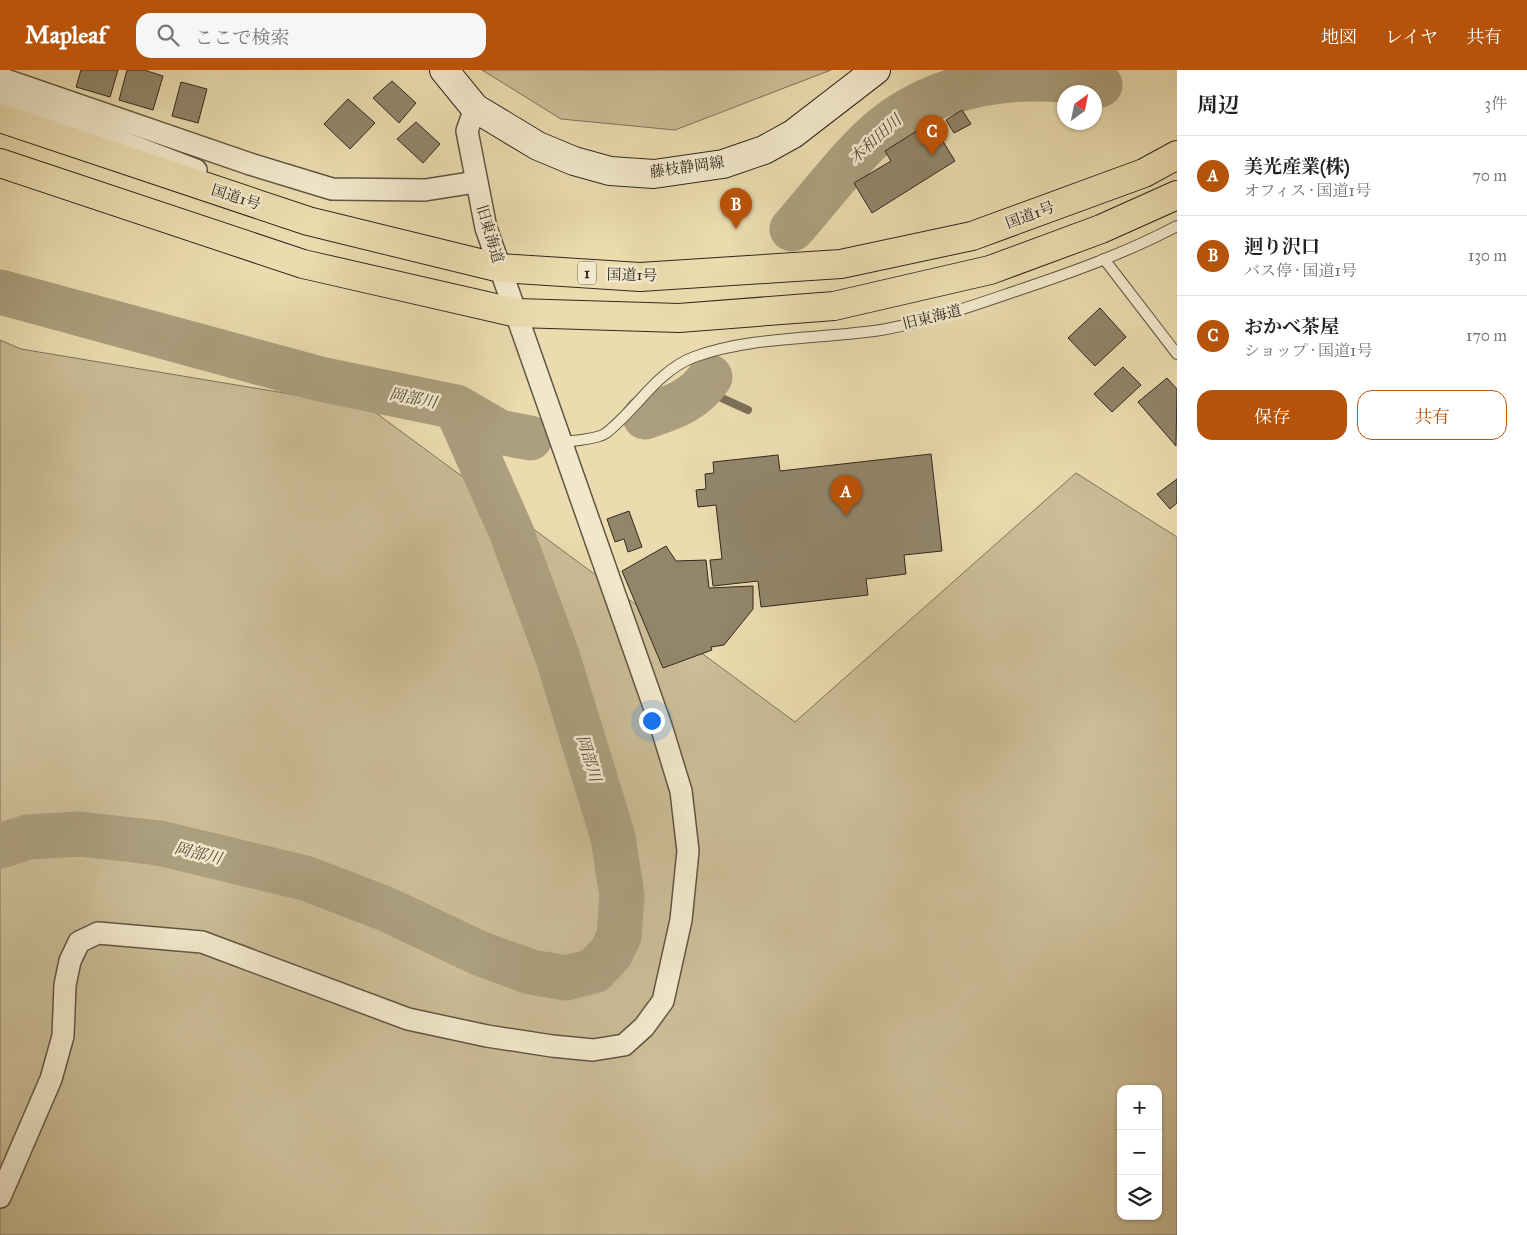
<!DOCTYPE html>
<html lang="ja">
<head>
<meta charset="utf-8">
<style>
  :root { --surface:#fff; --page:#f6f6f6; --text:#222; --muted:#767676; --line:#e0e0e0; --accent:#b45309 }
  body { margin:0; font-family:"IM FELL Great Primer","Noto Serif JP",serif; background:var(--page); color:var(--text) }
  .controls { position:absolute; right:15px; bottom:15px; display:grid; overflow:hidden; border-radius:10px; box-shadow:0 1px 4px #0004 }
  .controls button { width:45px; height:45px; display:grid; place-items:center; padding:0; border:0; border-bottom:1px solid var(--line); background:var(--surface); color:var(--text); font:25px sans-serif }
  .compass { position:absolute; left:1057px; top:15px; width:45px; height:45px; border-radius:50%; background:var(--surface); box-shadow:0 1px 4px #0004; rotate:33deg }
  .you { position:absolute; left:651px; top:650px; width:18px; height:18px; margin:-12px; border:4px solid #fff; border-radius:50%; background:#1a73e8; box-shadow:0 0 0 8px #1a73e833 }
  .badge { display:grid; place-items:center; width:32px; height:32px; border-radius:50%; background:var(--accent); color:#fff; font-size:16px; font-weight:700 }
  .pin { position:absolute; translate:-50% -41px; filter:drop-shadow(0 1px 2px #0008) }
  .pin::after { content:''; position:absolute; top:26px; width:18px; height:15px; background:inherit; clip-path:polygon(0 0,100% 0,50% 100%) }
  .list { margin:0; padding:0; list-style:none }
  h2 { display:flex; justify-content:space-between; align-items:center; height:65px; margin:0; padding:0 20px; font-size:21px }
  h2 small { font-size:16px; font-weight:400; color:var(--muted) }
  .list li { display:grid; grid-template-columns:32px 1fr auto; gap:15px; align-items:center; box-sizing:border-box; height:80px; padding:0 20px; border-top:1px solid var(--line) }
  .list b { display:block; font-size:19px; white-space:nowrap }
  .list p { margin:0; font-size:16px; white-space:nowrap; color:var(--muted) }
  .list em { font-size:16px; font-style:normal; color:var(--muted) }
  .actions { display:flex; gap:10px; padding:15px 20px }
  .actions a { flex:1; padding:11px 0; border:1px solid var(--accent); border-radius:15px; text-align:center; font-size:18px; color:var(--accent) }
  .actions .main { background:var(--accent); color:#fff }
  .icon { flex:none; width:28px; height:28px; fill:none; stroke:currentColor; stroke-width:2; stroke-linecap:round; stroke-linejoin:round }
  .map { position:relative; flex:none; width:1177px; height:1165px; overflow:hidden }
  header { display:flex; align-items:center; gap:30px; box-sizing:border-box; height:70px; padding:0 25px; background:var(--accent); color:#fff }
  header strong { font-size:24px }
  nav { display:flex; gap:28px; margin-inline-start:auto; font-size:18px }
  .search { width:350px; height:45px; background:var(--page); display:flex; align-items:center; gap:12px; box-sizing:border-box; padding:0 18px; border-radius:15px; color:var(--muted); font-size:19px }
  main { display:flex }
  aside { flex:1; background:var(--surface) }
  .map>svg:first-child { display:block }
  .green { fill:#cbbd97; stroke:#7e725c; fill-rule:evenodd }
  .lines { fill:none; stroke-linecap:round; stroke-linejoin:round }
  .stream { stroke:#7b6f58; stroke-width:8 }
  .river { stroke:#ab9f7e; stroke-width:45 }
  .building { fill:#92866a; stroke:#322820 }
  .service-casing { stroke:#605544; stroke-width:12 }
  .minor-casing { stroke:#605544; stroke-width:24 }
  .secondary-casing { stroke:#322820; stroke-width:30 }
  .trunk-casing { stroke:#322820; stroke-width:30 }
  .service { stroke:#f1e8cb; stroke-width:10 }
  .minor { stroke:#f1e8cb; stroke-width:21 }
  .secondary { stroke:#f1e8cb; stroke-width:28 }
  .trunk { stroke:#eadcaf; stroke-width:28 }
  .labels { text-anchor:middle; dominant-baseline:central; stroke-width:5; stroke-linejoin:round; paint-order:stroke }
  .shield { fill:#f1e8cb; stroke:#6b6253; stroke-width:1 }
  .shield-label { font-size:14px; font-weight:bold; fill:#322820 }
  .street-label { font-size:15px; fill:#322820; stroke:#f1e8cb }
  .water-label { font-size:16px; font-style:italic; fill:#564c3c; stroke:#f1e8cb }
</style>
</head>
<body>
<header>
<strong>Mapleaf</strong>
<div class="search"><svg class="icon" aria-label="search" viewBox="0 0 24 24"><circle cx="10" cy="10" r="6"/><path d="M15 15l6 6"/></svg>ここで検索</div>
<nav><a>地図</a><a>レイヤ</a><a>共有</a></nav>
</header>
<main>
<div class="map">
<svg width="1177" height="1165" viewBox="0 0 1177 1165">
  <rect width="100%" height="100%" fill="#eadcaf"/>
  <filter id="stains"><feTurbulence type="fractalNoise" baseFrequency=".004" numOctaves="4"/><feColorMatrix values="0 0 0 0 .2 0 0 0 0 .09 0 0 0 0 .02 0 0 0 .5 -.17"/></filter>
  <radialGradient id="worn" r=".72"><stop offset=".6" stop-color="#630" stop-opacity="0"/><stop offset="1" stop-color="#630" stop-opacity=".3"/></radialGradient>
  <g class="green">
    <polygon points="482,0 831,0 675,60 561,49"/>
    <path d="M0,270L21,279L368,337L795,652L1076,403L1177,467V1165H0ZM1121,1019H1158V1146H1121Z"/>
  </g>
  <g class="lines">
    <polyline class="stream" points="702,319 748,340"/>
    <g class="river">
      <path d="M792,159C818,130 841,98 870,70C931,11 1019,0 1100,15"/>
      <polyline points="0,222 320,309 456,337 499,362 530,368"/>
      <path d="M645,347C671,338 694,331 710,307"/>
      <polyline points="0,776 28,767 80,764 159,773 305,808 386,839 481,884 531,902 566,908 594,901 611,883 619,866 622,826 613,767 558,588 511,461 456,337"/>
    </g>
  </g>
  <g class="building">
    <polygon points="81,0 118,0 110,27 76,17"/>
    <polygon points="127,0 144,0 163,6 153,40 119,30"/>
    <polygon points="392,11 416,33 399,53 373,28"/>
    <polygon points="181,12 207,19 198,53 172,46"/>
    <polygon points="348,29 375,53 350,79 324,54"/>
    <polygon points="962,40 971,54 954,63 946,50"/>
    <polygon points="416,52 440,74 423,93 397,69"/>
    <polygon points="931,52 955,91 872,143 854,113 891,91 885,81"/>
    <polygon points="1100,238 1126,267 1095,296 1068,268"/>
    <polygon points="1123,297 1141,315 1112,342 1094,324"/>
    <polygon points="1167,308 1177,319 1176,376 1138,332"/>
    <polygon points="931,384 942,481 904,485 906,504 866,509 868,525 761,537 758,511 713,516 710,490 722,489 716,435 698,437 696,420 706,419 705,404 714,403 713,392 778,385 780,401"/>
    <polygon points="1177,409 1177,433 1170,439 1157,424"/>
    <polygon points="629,441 642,477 628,482 624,469 615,472 607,449"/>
    <polygon points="666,476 676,491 706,490 709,518 753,516 753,539 724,575 711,577 712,580 663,598 622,501"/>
  </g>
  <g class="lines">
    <defs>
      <g id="service">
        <polyline points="1104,189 1177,284"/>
        <path d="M562,372C572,371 599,369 606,363C636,340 657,301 694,287C751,266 822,269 881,260C927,252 972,236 1016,221C1070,203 1126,183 1177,156"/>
      </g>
      <g id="minor">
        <polyline points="0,8 250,94 332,119 425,120 476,112"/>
        <polyline points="0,25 196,100"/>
        <polyline points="0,1127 51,1009 63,966 65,915 70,891 79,872 98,863 202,872 408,949 487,966 552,976 593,980 624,975 644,957 663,931 681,850 688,781 681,721 662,659 486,158 467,61 475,38"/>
      </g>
      <polyline id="secondary" points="444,0 475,38 538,76 574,91 610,101 654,104 723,94 764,80 793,64 876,0"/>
      <g id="trunk">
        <polyline points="0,48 308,151 500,198 640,207 841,194 972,166 1144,103 1177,85"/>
        <polyline points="0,93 303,194 517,243 679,248 834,236 990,200 1101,159 1177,125"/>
      </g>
    </defs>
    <use href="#service" class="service-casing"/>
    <use href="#minor" class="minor-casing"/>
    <use href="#secondary" class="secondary-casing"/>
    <use href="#trunk" class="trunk-casing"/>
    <use href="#service" class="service"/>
    <use href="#minor" class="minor"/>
    <use href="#secondary" class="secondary"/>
    <use href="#trunk" class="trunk"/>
  </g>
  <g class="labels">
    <rect class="shield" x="578" y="191.5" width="18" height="23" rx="4"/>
    <g class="shield-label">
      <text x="587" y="203">1</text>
    </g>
    <g class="street-label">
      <text transform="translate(687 97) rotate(-8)">藤枝静岡線</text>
      <text transform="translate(236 127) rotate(18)">国道1号</text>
      <text transform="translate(1030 145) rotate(-20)">国道1号</text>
      <text transform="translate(490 164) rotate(73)">旧東海道</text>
      <text transform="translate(632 205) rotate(1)">国道1号</text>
      <text transform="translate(932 247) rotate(-14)">旧東海道</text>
    </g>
    <g class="water-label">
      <text transform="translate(875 69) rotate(-42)">木和田川</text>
      <text transform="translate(413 328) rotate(11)">岡部川</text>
      <text transform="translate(589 688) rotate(73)">岡部川</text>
      <text transform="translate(198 783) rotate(14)">岡部川</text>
    </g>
  </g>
  <rect width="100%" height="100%" filter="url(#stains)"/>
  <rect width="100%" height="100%" fill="url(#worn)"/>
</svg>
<div class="controls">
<button>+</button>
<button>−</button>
<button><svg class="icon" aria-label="layers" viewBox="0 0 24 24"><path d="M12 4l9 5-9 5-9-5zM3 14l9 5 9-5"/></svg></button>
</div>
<svg class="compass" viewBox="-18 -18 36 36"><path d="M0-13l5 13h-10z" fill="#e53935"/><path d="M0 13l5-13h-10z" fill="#767676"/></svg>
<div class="you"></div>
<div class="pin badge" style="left:846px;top:446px">A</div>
<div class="pin badge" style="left:736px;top:159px">B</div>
<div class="pin badge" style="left:932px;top:86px">C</div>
</div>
<aside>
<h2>周辺<small>3件</small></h2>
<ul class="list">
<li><span class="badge">A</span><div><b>美光産業(株)</b><p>オフィス · 国道1号</p></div><em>70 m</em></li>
<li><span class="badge">B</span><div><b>迴り沢口</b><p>バス停 · 国道1号</p></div><em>130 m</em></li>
<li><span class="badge">C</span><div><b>おかべ茶屋</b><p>ショップ · 国道1号</p></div><em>170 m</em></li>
</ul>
<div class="actions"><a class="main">保存</a><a>共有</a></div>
</aside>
</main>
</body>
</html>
